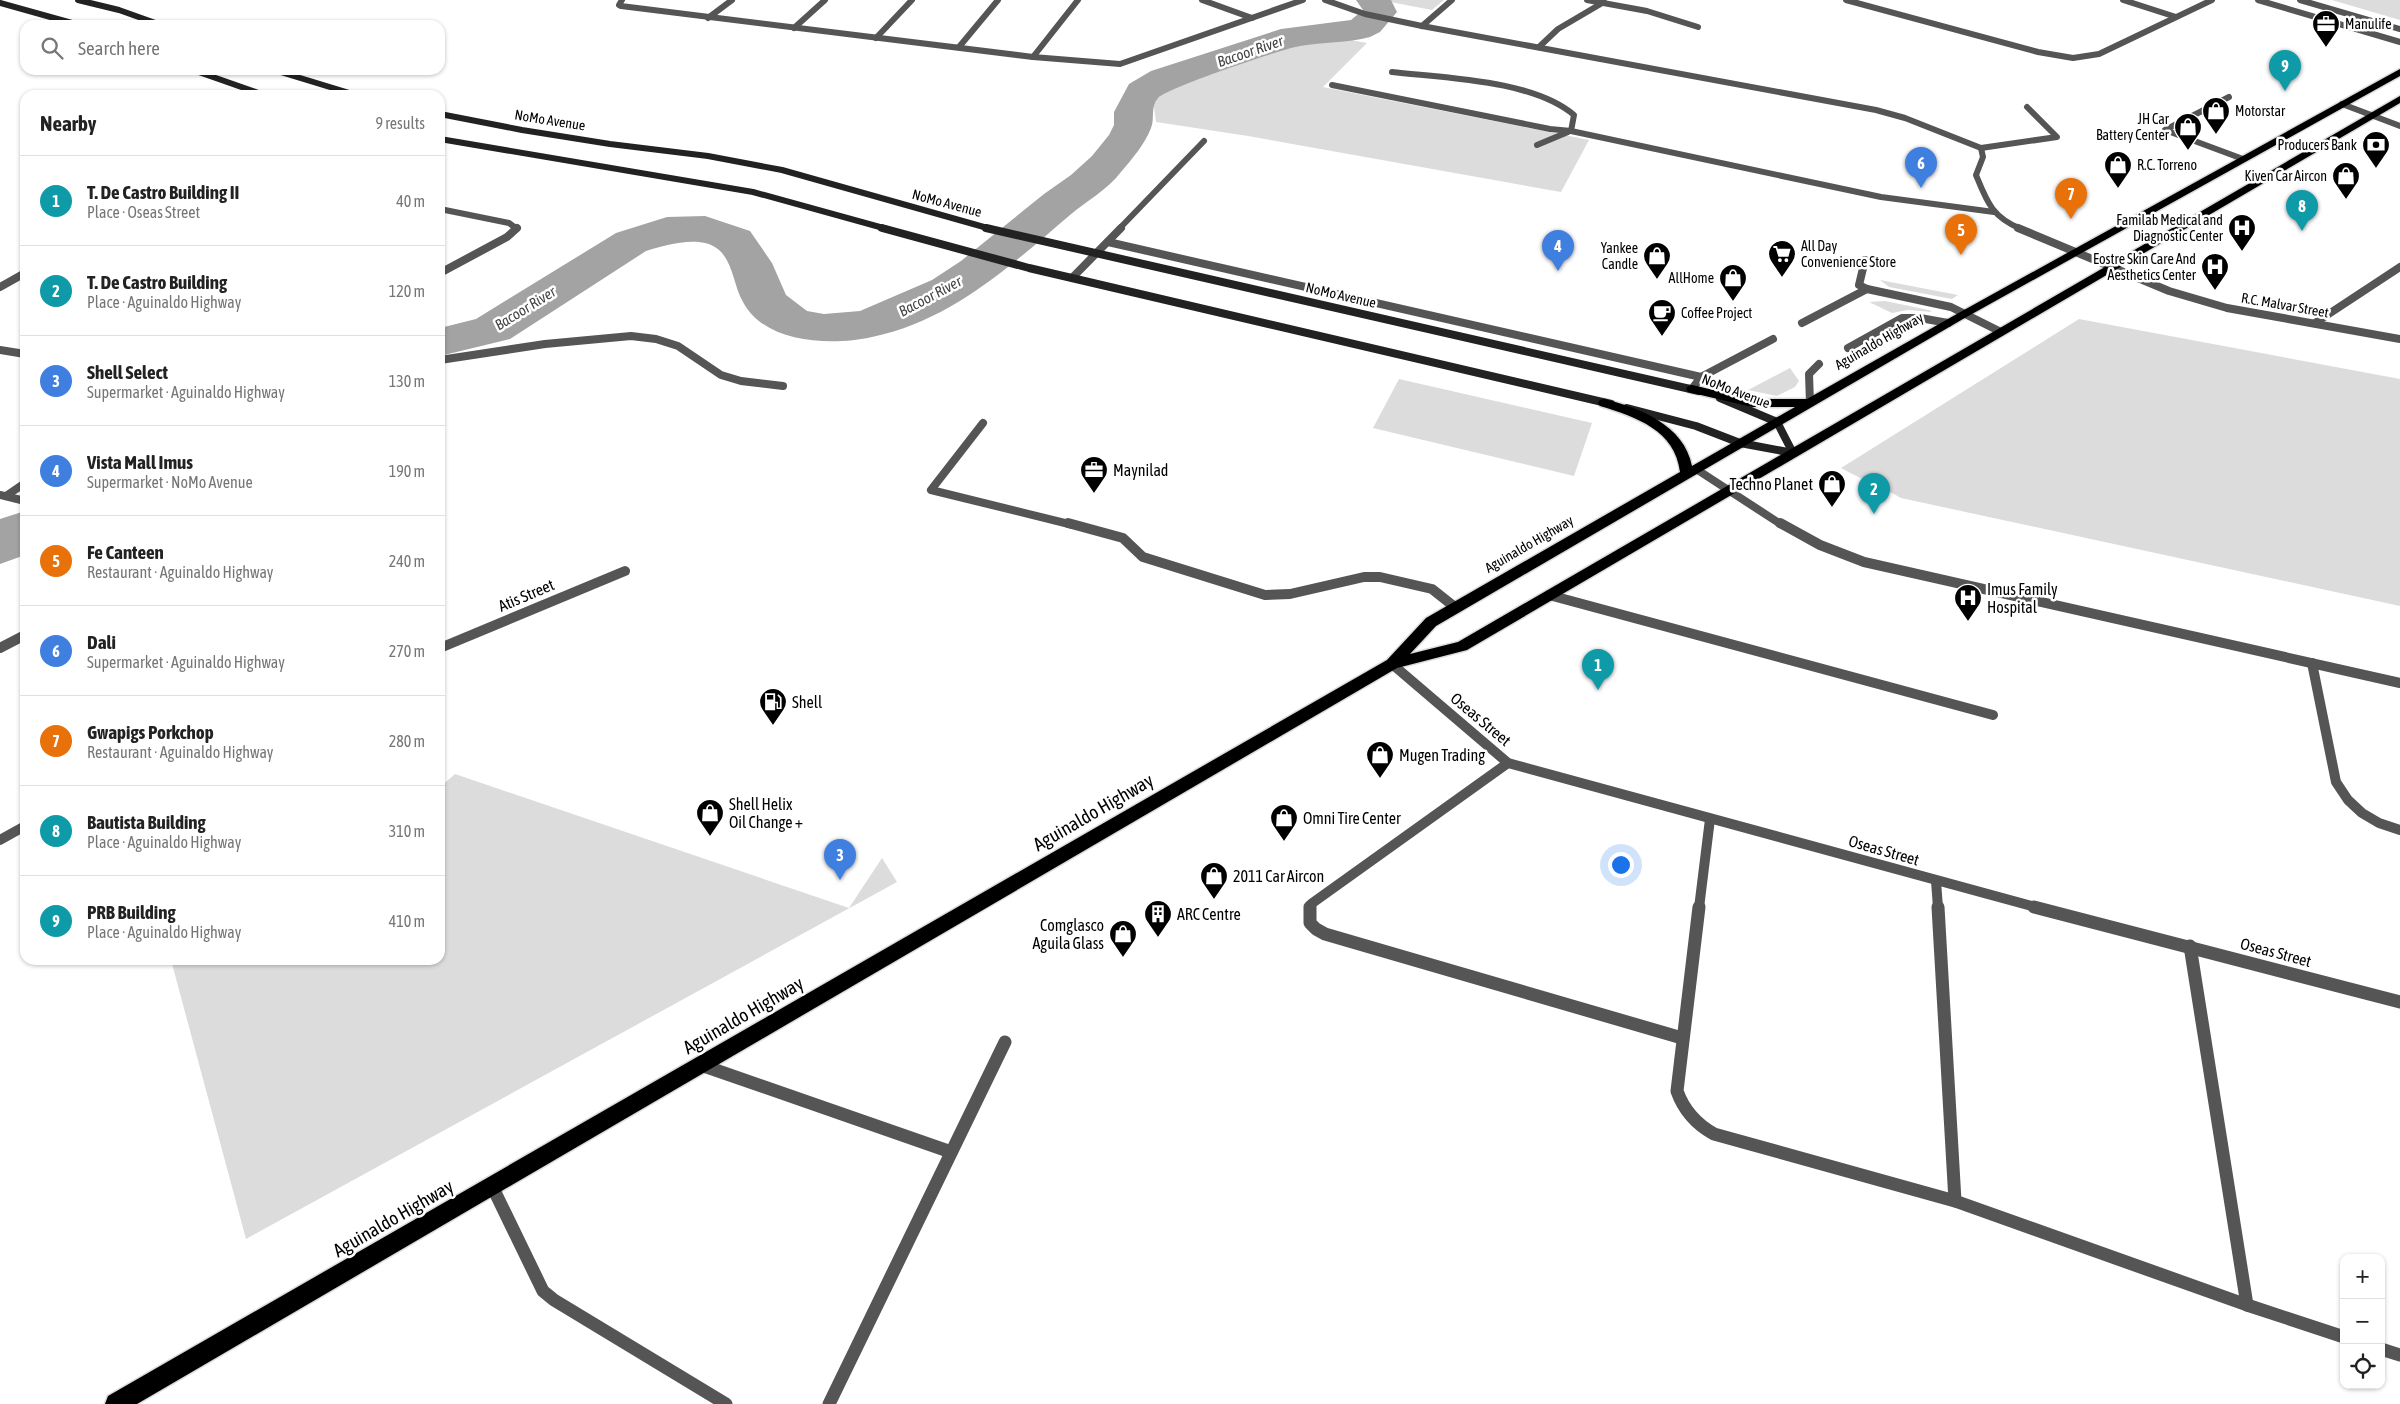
<!DOCTYPE html>
<html lang="en">
<head>
<meta charset="utf-8">
<style>
  :root { --surface:#fff; --page:#f2f2f2; --text:#222; --muted:#767676; --line:#e0e0e0; --accent:#db2777 }
  body { margin:0; font-family:"Asap Condensed",sans-serif; background:var(--page); color:var(--text) }
  .controls { position:absolute; right:15px; bottom:15px; display:grid; overflow:hidden; border-radius:10px; box-shadow:0 1px 4px #0004 }
  .controls button { width:45px; height:45px; display:grid; place-items:center; padding:0; border:0; border-bottom:1px solid var(--line); background:var(--surface); color:var(--text); font:25px sans-serif }
  .you { position:absolute; left:1620px; top:864px; width:18px; height:18px; margin:-12px; border:4px solid #fff; border-radius:50%; background:#1a73e8; box-shadow:0 0 0 8px #1a73e833 }
  .badge { display:grid; place-items:center; width:32px; height:32px; border-radius:50%; background:var(--accent); color:#fff; font-size:16px; font-weight:700 }
  .pin { position:absolute; translate:-50% -41px; filter:drop-shadow(0 1px 2px #0008) }
  .pin::after { content:''; position:absolute; top:26px; width:18px; height:15px; background:inherit; clip-path:polygon(0 0,100% 0,50% 100%) }
  .list { margin:0; padding:0; list-style:none }
  h2 { display:flex; justify-content:space-between; align-items:center; height:65px; margin:0; padding:0 20px; font-size:21px }
  h2 small { font-size:16px; font-weight:400; color:var(--muted) }
  .list li { display:grid; grid-template-columns:32px 1fr auto; gap:15px; align-items:center; box-sizing:border-box; height:90px; padding:0 20px; border-top:1px solid var(--line) }
  .list b { display:block; font-size:19px; white-space:nowrap }
  .list p { margin:0; font-size:16px; white-space:nowrap; color:var(--muted) }
  .list em { font-size:16px; font-style:normal; color:var(--muted) }
  .icon { flex:none; width:28px; height:28px; fill:none; stroke:currentColor; stroke-width:2; stroke-linecap:round; stroke-linejoin:round }
  .map { position:relative; flex:none; width:2400px; height:1404px; overflow:hidden }
  .search { position:absolute; background:var(--surface); box-shadow:0 1px 4px #0004; left:20px; top:20px; width:425px; height:55px; display:flex; align-items:center; gap:12px; box-sizing:border-box; padding:0 18px; border-radius:15px; color:var(--muted); font-size:19px }
  .panel { position:absolute; background:var(--surface); box-shadow:0 1px 4px #0004; left:20px; top:90px; width:425px; height:875px; border-radius:15px }
  .map>svg:first-child { display:block }
  .green { fill:#dcdcdc }
  .lines { fill:none; stroke-linecap:round; stroke-linejoin:round }
  .river { fill:#a3a3a3; fill-rule:evenodd }
  .highway-casing { stroke:#dbdbdb; stroke-width:3 }
  .lane-far3 { stroke:#555; stroke-width:6 }
  .lane-far2 { stroke:#555; stroke-width:8 }
  .lane-far1 { stroke:#555; stroke-width:10 }
  .lane { stroke:#555; stroke-width:13 }
  .street-far3 { stroke:#555; stroke-width:6 }
  .street-far2 { stroke:#555; stroke-width:8 }
  .street-far1 { stroke:#555; stroke-width:10 }
  .street { stroke:#555; stroke-width:13 }
  .secondary-far1 { stroke:#222; stroke-width:6 }
  .secondary { stroke:#222; stroke-width:8 }
  .highway { fill:#000; fill-rule:evenodd }
  .labels { text-anchor:middle; dominant-baseline:central; stroke-width:5; stroke-linejoin:round; paint-order:stroke }
  .far-poi-label { font-size:14px; fill:#000; stroke:#fff; text-anchor:end }
  .far-street-label { font-size:14px; fill:#000; stroke:#fff }
  .far-water-label { font-size:15px; font-style:italic; fill:#444; stroke:#fff }
  .poi-label { font-size:16px; fill:#000; stroke:#fff; text-anchor:start }
  .street-label { font-size:16px; fill:#000; stroke:#fff }
  .near-street-label { font-size:19px; fill:#000; stroke:#fff }
</style>
</head>
<body>
<div class="map">
<svg width="2400" height="1404" viewBox="0 0 2400 1404">
  <rect width="100%" height="100%" fill="#fff"/>
  <g class="green">
    <polygon points="1380,0 1444,0 1432,10"/>
    <polygon points="2332,0 2400,0 2400,20 2342,3"/>
    <polygon points="1327,36 1367,43 1323,87 1589,140 1561,192 1248,136 1156,122 1152,93 1159,87 1307,39"/>
    <polygon points="1880,280 1958,295 1952,299 1889,287"/>
    <polygon points="1885,301 1929,310 1932,312 1908,310 1892,313 1869,302"/>
    <path d="M2079,319L2400,379V606L1901,498C1881,486 1862,480 1841,468Z"/>
    <polygon points="1790,368 1799,381 1795,387 1777,396 1748,390"/>
    <polygon points="1399,379 1592,423 1574,476 1373,428"/>
    <polygon points="455,774 849,908 882,858 897,882 246,1239 171,960 440,960 440,787"/>
  </g>
  <g class="lines">
    <g class="river">
      <path d="M1356,0H1391L1397,12L1380,32L1370,37C1347,43 1323,42 1300,46C1282,49 1167,88 1158,98C1150,107 1155,119 1151,128C1145,144 1132,159 1121,172C1107,190 1088,200 1070,215C1010,266 952,320 872,337C832,346 765,344 743,302C734,287 733,262 719,250C702,234 665,245 646,251L510,339L440,356V328L476,319L616,233L667,217L705,216L750,231L772,263L786,295L807,311L824,314L860,311L932,280L961,261L1044,194L1071,175L1092,156L1109,135L1114,125V112L1129,84L1151,71L1281,29L1351,20L1363,10Z"/>
      <polygon points="25,511 25,555 0,564 0,519"/>
    </g>
    <defs>
      <path id="highway" d="M2400,69V76L1963,319L1436,626L1410,654L1458,642L2400,96V103L1467,650L1397,668L137,1404H105L108,1396L1387,660L1426,618L1680,472C1675,430 1636,417 1600,406L1598,403L1600,400L1604,399C1640,408 1684,425 1692,466L1795,407H1752L1688,392L1686,389L1688,386L1692,385L1752,399H1807L1955,315Z"/>
    </defs>
    <use href="#highway" class="highway-casing"/>
    <g class="lane-far3">
      <path d="M1392,72C1445,78 1533,80 1574,115L1571,131"/>
      <polyline points="1332,85 1550,129 1571,131"/>
      <polyline points="2229,97 2165,130 2243,159"/>
      <polyline points="1537,145 1568,132"/>
      <polyline points="1119,229 1204,141"/>
    </g>
    <g class="lane-far2">
      <polyline points="1108,242 1701,377"/>
      <polyline points="1865,260 1859,285 1867,289 1951,307 2001,332"/>
      <polyline points="1072,278 1121,228"/>
      <polyline points="1802,323 1867,289"/>
      <polyline points="1848,348 1902,318 1920,318 1948,323"/>
      <polyline points="1692,389 1701,377 1773,339"/>
      <polyline points="1810,403 1809,374 1819,364"/>
      <polyline points="983,423 931,490 1073,525"/>
    </g>
    <g class="lane-far1">
      <polyline points="1068,523 1123,538 1143,557 1265,595 1290,594 1364,577 1380,577 1432,589 1456,608"/>
      <polyline points="1549,595 1993,715"/>
      <polyline points="1310,908 1311,904 1508,763"/>
    </g>
    <g class="lane">
      <polyline points="1310,907 1310,923 1316,929 1325,934 1682,1038"/>
      <polyline points="701,1065 951,1152"/>
      <polyline points="492,1186 543,1291 554,1300 726,1404"/>
      <polyline points="829,1404 1005,1042"/>
    </g>
    <g class="street-far3">
      <polyline points="622,0 619,5 621,6 1033,57 1078,0"/>
      <polyline points="1202,0 1252,18"/>
      <path d="M1325,0L1365,14L1422,26L1876,110L1905,118L1981,148L1983,157L1976,175C1987,202 1992,217 2021,229"/>
      <polyline points="1587,0 1647,11 1698,27"/>
      <polyline points="1846,0 2038,52 2073,58 2099,54 2212,0"/>
      <polyline points="2123,0 2176,17"/>
      <polyline points="2258,0 2400,42"/>
      <polyline points="2300,0 2400,29"/>
      <polyline points="708,18 732,0"/>
      <polyline points="1422,26 1452,0"/>
      <polyline points="794,28 825,0"/>
      <polyline points="876,38 912,0"/>
      <polyline points="959,47 998,0"/>
      <polyline points="1539,47 1558,29 1604,2"/>
      <polyline points="1033,57 1120,64 1303,0"/>
      <polyline points="2342,104 2400,126"/>
      <polyline points="1571,131 1881,197 1994,212"/>
      <polyline points="1981,148 2057,137 2027,107"/>
      <polyline points="440,209 509,223 517,229"/>
    </g>
    <g class="street-far2">
      <polyline points="2018,228 2169,291 2227,308 2400,339"/>
      <polyline points="440,273 507,237 517,228"/>
      <polyline points="0,287 25,273"/>
      <polyline points="2315,323 2400,267"/>
      <polyline points="0,350 25,354"/>
      <polyline points="440,360 545,344 631,336 656,339 678,346 721,375 741,381 783,386"/>
      <polyline points="1696,469 1782,525"/>
      <polyline points="0,495 25,501"/>
      <polyline points="6,496 25,483"/>
    </g>
    <g class="street-far1">
      <polyline points="1780,523 1820,545 1864,562 2400,683"/>
      <polyline points="0,648 25,635"/>
      <polyline points="440,648 625,571"/>
      <polyline points="2312,663 2336,782 2348,800 2362,813 2379,823 2400,830"/>
      <polyline points="1392,664 1508,763 2039,908"/>
      <polyline points="0,840 25,826"/>
      <polyline points="1936,881 1938,908"/>
      <polyline points="1699,908 1710,819"/>
    </g>
    <g class="street">
      <path d="M1699,907L1677,1091C1684,1111 1696,1124 1714,1134L1955,1201L2247,1305L2344,1337"/>
      <polyline points="1938,907 1955,1201"/>
      <polyline points="2034,907 2400,1002"/>
      <polyline points="2190,946 2247,1305"/>
      <polyline points="2381,1349 2400,1355"/>
    </g>
    <g class="secondary-far1">
      <polyline points="78,0 119,10 161,25"/>
      <polyline points="0,3 79,25"/>
      <polyline points="193,70 264,95"/>
      <polyline points="274,70 356,95"/>
      <polyline points="440,114 522,130 610,144 708,156 782,170 991,229"/>
      <polyline points="440,139 753,192 887,229"/>
    </g>
    <g class="secondary">
      <polyline points="882,228 1029,268 1611,404"/>
      <polyline points="986,228 1699,391"/>
      <polyline points="1720,398 1777,422 1793,453"/>
      <polyline points="1627,408 1696,426 1740,443 1793,453"/>
    </g>
    <use href="#highway" class="highway"/>
  </g>
  <defs>
    <symbol id="office-pin" viewBox="-11 -11 22 30"><path d="M0 17L-7.5 6A9.5 9.5 0 1 1 7.5 6Z" fill="#000" stroke="#fff"/><path d="M-6-3h4V-5.5h4V-3h4V5H-6ZM-1-4.5V-3h2v-1.5ZM-6 0V1H6V0Z" fill="#fff"/></symbol>
    <symbol id="shop-pin" viewBox="-11 -11 22 30"><path d="M0 17L-7.5 6A9.5 9.5 0 1 1 7.5 6Z" fill="#000" stroke="#fff"/><path d="M-5-2.5h2.3a2.7 3.5 0 0 1 5.4 0H5L5.5 6h-11ZM-1.5-2.5h3a1.5 2.3 0 0 0-3 0Z" fill="#fff"/></symbol>
    <symbol id="bank-pin" viewBox="-11 -11 22 30"><path d="M0 17L-7.5 6A9.5 9.5 0 1 1 7.5 6Z" fill="#000" stroke="#fff"/><path d="M-6-4H6V4H-6ZM0-2.3a2.3 2.3 0 1 0 0 4.6a2.3 2.3 0 1 0 0-4.6Z" fill="#fff"/></symbol>
    <symbol id="hospital-pin" viewBox="-11 -11 22 30"><path d="M0 17L-7.5 6A9.5 9.5 0 1 1 7.5 6Z" fill="#000" stroke="#fff"/><path d="M-5-5h3v3.5h4V-5h3V5h-3V1.5h-4V5h-3Z" fill="#fff"/></symbol>
    <symbol id="supermarket-pin" viewBox="-11 -11 22 30"><path d="M0 17L-7.5 6A9.5 9.5 0 1 1 7.5 6Z" fill="#000" stroke="#fff"/><path d="M-6-5.5h2.5l.6 2H6L4.5 2H-2.5L-4.4-4H-6ZM-1.5 3.2a1.3 1.3 0 1 0 .1 0ZM3 3.2a1.3 1.3 0 1 0 .1 0Z" fill="#fff"/></symbol>
    <symbol id="cafe-pin" viewBox="-11 -11 22 30"><path d="M0 17L-7.5 6A9.5 9.5 0 1 1 7.5 6Z" fill="#000" stroke="#fff"/><path d="M-5.5-4.5H6V0H3Q3 3.5 0 3.5H-2.5Q-5.5 3.5-5.5 0ZM3-3.2v2h1.7v-2ZM-6 4.5H4V6H-6Z" fill="#fff"/></symbol>
    <symbol id="fuel-pin" viewBox="-11 -11 22 30"><path d="M0 17L-7.5 6A9.5 9.5 0 1 1 7.5 6Z" fill="#000" stroke="#fff"/><path d="M-5.5-6h7V0h2V4h1.3V-2.5L3-4.5l.8-.8L6-3V5H2.5V1h-1V6h-7ZM-4.2-4.7v3.2H.2V-4.7Z" fill="#fff"/></symbol>
    <symbol id="building-pin" viewBox="-11 -11 22 30"><path d="M0 17L-7.5 6A9.5 9.5 0 1 1 7.5 6Z" fill="#000" stroke="#fff"/><path d="M-4-6H4V6H1V3H-1V6H-4ZM-2.5-4.3h1.7v1.8h-1.7ZM.8-4.3h1.7v1.8H.8ZM-2.5-1h1.7V.8h-1.7ZM.8-1h1.7V.8H.8Z" fill="#fff"/></symbol>
  </defs>
  <g fill-rule="evenodd">
    <use href="#office-pin" x="2310" y="8" width="32" height="43"/>
    <use href="#shop-pin" x="2200" y="95" width="32" height="43"/>
    <use href="#shop-pin" x="2172" y="111" width="32" height="43"/>
    <use href="#bank-pin" x="2360" y="129" width="32" height="43"/>
    <use href="#shop-pin" x="2102" y="149" width="32" height="43"/>
    <use href="#shop-pin" x="2330" y="160" width="32" height="43"/>
    <use href="#hospital-pin" x="2226" y="212" width="32" height="43"/>
    <use href="#supermarket-pin" x="1766" y="238" width="32" height="43"/>
    <use href="#shop-pin" x="1641" y="240" width="32" height="43"/>
    <use href="#hospital-pin" x="2199" y="251" width="32" height="43"/>
    <use href="#shop-pin" x="1717" y="262" width="32" height="43"/>
    <use href="#cafe-pin" x="1646" y="297" width="32" height="43"/>
    <use href="#office-pin" x="1078" y="454" width="32" height="43"/>
    <use href="#shop-pin" x="1816" y="468" width="32" height="43"/>
    <use href="#hospital-pin" x="1952" y="582" width="32" height="43"/>
    <use href="#fuel-pin" x="757" y="686" width="32" height="43"/>
    <use href="#shop-pin" x="1364" y="739" width="32" height="43"/>
    <use href="#shop-pin" x="694" y="797" width="32" height="43"/>
    <use href="#shop-pin" x="1268" y="802" width="32" height="43"/>
    <use href="#shop-pin" x="1198" y="860" width="32" height="43"/>
    <use href="#building-pin" x="1142" y="898" width="32" height="43"/>
    <use href="#shop-pin" x="1107" y="918" width="32" height="43"/>
  </g>
  <g class="labels">
    <g class="far-poi-label">
      <text x="2345" y="24" text-anchor="start">Manulife</text>
      <text x="2235" y="111" text-anchor="start">Motorstar</text>
      <text x="2169" y="119">JH Car<tspan x="2169" dy="16">Battery Center</tspan></text>
      <text x="2357" y="145">Producers Bank</text>
      <text x="2137" y="165" text-anchor="start">R.C. Torreno</text>
      <text x="2327" y="176">Kiven Car Aircon</text>
      <text x="2223" y="220">Familab Medical and<tspan x="2223" dy="16">Diagnostic Center</tspan></text>
      <text x="1801" y="246" text-anchor="start">All Day<tspan x="1801" dy="16">Convenience Store</tspan></text>
      <text x="1638" y="248">Yankee<tspan x="1638" dy="16">Candle</tspan></text>
      <text x="2196" y="259">Eostre Skin Care And<tspan x="2196" dy="16">Aesthetics Center</tspan></text>
      <text x="1714" y="278">AllHome</text>
      <text x="1681" y="313" text-anchor="start">Coffee Project</text>
    </g>
    <g class="far-street-label">
      <text transform="translate(550 120) rotate(9)">NoMo Avenue</text>
      <text transform="translate(947 203) rotate(15)">NoMo Avenue</text>
      <text transform="translate(1341 295) rotate(13)">NoMo Avenue</text>
      <text transform="translate(2285 305) rotate(10)">R.C. Malvar Street</text>
      <text transform="translate(1879 341) rotate(-30)">Aguinaldo Highway</text>
      <text transform="translate(1736 391) rotate(21)">NoMo Avenue</text>
      <text transform="translate(1529 544) rotate(-30)">Aguinaldo Highway</text>
    </g>
    <g class="far-water-label">
      <text transform="translate(1250 51) rotate(-19)">Bacoor River</text>
      <text transform="translate(930 296) rotate(-28)">Bacoor River</text>
      <text transform="translate(525 308) rotate(-32)">Bacoor River</text>
    </g>
    <g class="poi-label">
      <text x="1113" y="470">Maynilad</text>
      <text x="1813" y="484" text-anchor="end">Techno Planet</text>
      <text x="1987" y="589">Imus Family<tspan x="1987" dy="18">Hospital</tspan></text>
      <text x="792" y="702">Shell</text>
      <text x="1399" y="755">Mugen Trading</text>
      <text x="729" y="804">Shell Helix<tspan x="729" dy="18">Oil Change +</tspan></text>
      <text x="1303" y="818">Omni Tire Center</text>
      <text x="1233" y="876">2011 Car Aircon</text>
      <text x="1177" y="914">ARC Centre</text>
      <text x="1104" y="925" text-anchor="end">Comglasco<tspan x="1104" dy="18">Aguila Glass</tspan></text>
    </g>
    <g class="street-label">
      <text transform="translate(526 595) rotate(-23)">Atis Street</text>
      <text transform="translate(1481 719) rotate(40)">Oseas Street</text>
      <text transform="translate(1884 850) rotate(16)">Oseas Street</text>
      <text transform="translate(2276 952) rotate(15)">Oseas Street</text>
    </g>
    <g class="near-street-label">
      <text transform="translate(1093 812) rotate(-30)">Aguinaldo Highway</text>
      <text transform="translate(743 1015) rotate(-30)">Aguinaldo Highway</text>
      <text transform="translate(393 1218) rotate(-30)">Aguinaldo Highway</text>
    </g>
  </g>
</svg>
<div class="controls">
<button>+</button>
<button>−</button>
<button><svg class="icon" aria-label="locate" viewBox="0 0 24 24"><circle cx="12" cy="12" r="6"/><path d="M12 2v4M12 18v4M2 12h4M18 12h4"/></svg></button>
</div>
<div class="you"></div>
<div class="pin badge" style="left:1598px;top:690px;background:#0f9aa8">1</div>
<div class="pin badge" style="left:1874px;top:514px;background:#0f9aa8">2</div>
<div class="pin badge" style="left:840px;top:880px;background:#3f7fe0">3</div>
<div class="pin badge" style="left:1558px;top:271px;background:#3f7fe0">4</div>
<div class="pin badge" style="left:1961px;top:255px;background:#e8710a">5</div>
<div class="pin badge" style="left:1921px;top:188px;background:#3f7fe0">6</div>
<div class="pin badge" style="left:2071px;top:219px;background:#e8710a">7</div>
<div class="pin badge" style="left:2302px;top:231px;background:#0f9aa8">8</div>
<div class="pin badge" style="left:2285px;top:91px;background:#0f9aa8">9</div>
<div class="search"><svg class="icon" aria-label="search" viewBox="0 0 24 24"><circle cx="10" cy="10" r="6"/><path d="M15 15l6 6"/></svg>Search here</div>
<section class="panel">
<h2>Nearby<small>9 results</small></h2>
<ul class="list">
<li><span class="badge" style="background:#0f9aa8">1</span><div><b>T. De Castro Building II</b><p>Place · Oseas Street</p></div><em>40 m</em></li>
<li><span class="badge" style="background:#0f9aa8">2</span><div><b>T. De Castro Building</b><p>Place · Aguinaldo Highway</p></div><em>120 m</em></li>
<li><span class="badge" style="background:#3f7fe0">3</span><div><b>Shell Select</b><p>Supermarket · Aguinaldo Highway</p></div><em>130 m</em></li>
<li><span class="badge" style="background:#3f7fe0">4</span><div><b>Vista Mall Imus</b><p>Supermarket · NoMo Avenue</p></div><em>190 m</em></li>
<li><span class="badge" style="background:#e8710a">5</span><div><b>Fe Canteen</b><p>Restaurant · Aguinaldo Highway</p></div><em>240 m</em></li>
<li><span class="badge" style="background:#3f7fe0">6</span><div><b>Dali</b><p>Supermarket · Aguinaldo Highway</p></div><em>270 m</em></li>
<li><span class="badge" style="background:#e8710a">7</span><div><b>Gwapigs Porkchop</b><p>Restaurant · Aguinaldo Highway</p></div><em>280 m</em></li>
<li><span class="badge" style="background:#0f9aa8">8</span><div><b>Bautista Building</b><p>Place · Aguinaldo Highway</p></div><em>310 m</em></li>
<li><span class="badge" style="background:#0f9aa8">9</span><div><b>PRB Building</b><p>Place · Aguinaldo Highway</p></div><em>410 m</em></li>
</ul>
</section>
</div>
</body>
</html>
